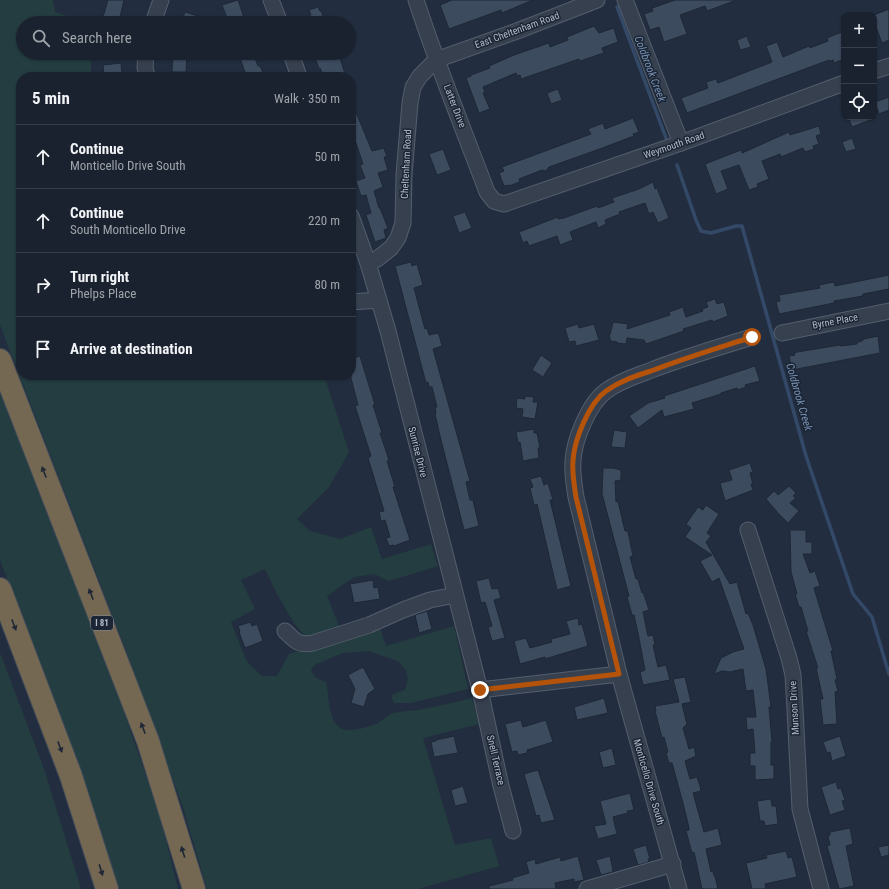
<!DOCTYPE html>
<html lang="en">
<head>
<meta charset="utf-8">
<style>
  :root { --surface:#1a222f; --page:#232a37; --text:#f1f3f6; --muted:#9fa4aa; --line:#383f4b }
  body { margin:0; font-family:"Roboto Condensed",sans-serif; background:var(--page); color:var(--text) }
  .controls { position:absolute; right:12px; top:12px; display:grid; overflow:hidden; border-radius:8px; box-shadow:0 1px 3px #0004 }
  .controls button { width:36px; height:36px; display:grid; place-items:center; padding:0; border:0; border-bottom:1px solid var(--line); background:var(--surface); color:var(--text); font:20px sans-serif }
  .stop { position:absolute; width:12px; height:12px; margin:-9px; border:3px solid #b45309; border-radius:50%; background:#fff }
  .stop.end { background:#b45309; border-color:#fff; box-shadow:0 1px 4px #0008 }
  .list { margin:0; padding:0; list-style:none }
  h2 { display:flex; justify-content:space-between; align-items:center; height:52px; margin:0; padding:0 16px; font-size:17px }
  h2 small { font-size:13px; font-weight:400; color:var(--muted) }
  .list li { display:grid; grid-template-columns:26px 1fr auto; gap:12px; align-items:center; box-sizing:border-box; height:64px; padding:0 16px; border-top:1px solid var(--line) }
  .list b { display:block; font-size:15px; white-space:nowrap }
  .list p { margin:0; font-size:13px; white-space:nowrap; color:var(--muted) }
  .list em { font-size:13px; font-style:normal; color:var(--muted) }
  .icon { flex:none; width:22px; height:22px; fill:none; stroke:currentColor; stroke-width:2; stroke-linecap:round; stroke-linejoin:round }
  .map { position:relative; flex:none; width:889px; height:889px; overflow:hidden }
  .search { position:absolute; background:var(--surface); box-shadow:0 1px 3px #0004; left:16px; top:16px; width:340px; height:44px; display:flex; align-items:center; gap:10px; box-sizing:border-box; padding:0 14px; border-radius:22px; color:var(--muted); font-size:15px }
  .panel { position:absolute; background:var(--surface); box-shadow:0 1px 3px #0004; left:16px; top:72px; width:340px; height:308px; border-radius:16px }
  .map>svg:first-child { display:block }
  .green { fill:#243d40 }
  .lines { fill:none; stroke-linecap:round; stroke-linejoin:round }
  .stream { stroke:#344968; stroke-width:3.5 }
  .building { fill:#3d4b5f; stroke:#1d2736 }
  .minor-casing { stroke:#545e6d; stroke-width:17 }
  .highway-casing { stroke:#414b5a; stroke-width:24 }
  .minor { stroke:#36404f; stroke-width:15 }
  .highway { stroke:#756852; stroke-width:22 }
  .oneway { fill:#202836 }
  .route { stroke:#b45309; stroke-width:5 }
  .labels { text-anchor:middle; dominant-baseline:central; stroke-width:3; stroke-linejoin:round; paint-order:stroke }
  .shield { fill:#1b2534; stroke:#858e9d; stroke-width:1 }
  .shield-label { font-size:9px; font-weight:bold; fill:#b2bbca }
  .street-label { font-size:10px; fill:#b2bbca; stroke:#1b2534 }
  .water-label { font-size:11px; font-style:italic; fill:#7791b4; stroke:#1b2534 }
</style>
</head>
<body>
<div class="map">
<svg width="889" height="889" viewBox="0 0 889 889">
  <rect width="100%" height="100%" fill="#222e3f"/>
  <g class="green">
    <path d="M0,0H53L55,12L88,23H23V53H91V77H21V375H324L349,452L329,487L297,519L310,531L340,539L371,527L382,559L431,544L438,566L389,581L374,574L354,577L327,596L339,626L306,637L294,623L278,596L265,569L241,580L255,609L231,622L247,662L262,676H277L289,654L379,625L386,646L454,626L468,689L411,703H394L391,696L396,693L405,690L408,679L406,670L398,661L368,651L343,653L314,665L311,671L316,678L326,682C329,695 328,720 340,728C347,733 371,727 378,723C383,721 386,716 391,714C399,711 410,711 418,710C436,706 454,703 472,698L479,724L423,738L455,845L491,838L499,866L418,889H207L183,807L122,640L0,325Z"/>
    <polygon points="0,392 123,709 160,817 178,889 114,889 87,786 0,560"/>
    <polygon points="0,653 44,769 81,889 0,889"/>
  </g>
  <g class="lines">
    <g class="stream">
      <polyline points="617,7 666,138"/>
      <polyline points="677,165 696,220 701,231 711,233 736,226 742,226 806,456 853,594 872,617 889,674"/>
    </g>
  </g>
  <g class="building">
    <polygon points="108,0 124,0 119,22 103,17"/>
    <polygon points="238,0 244,18 241,19 242,23 229,23 222,5"/>
    <polygon points="452,0 533,0 502,13 501,10 449,29 440,5"/>
    <polygon points="675,0 734,0 734,1 707,11 705,6 680,15 687,34 664,42 659,27 650,30 644,14 653,11 652,8"/>
    <polygon points="318,7 320,11 321,11 326,23 312,23 309,15 311,15 309,10"/>
    <polygon points="889,9 889,40 882,43 874,22 874,15"/>
    <polygon points="185,12 214,21 214,23 181,23"/>
    <polygon points="594,26 599,33 614,28 618,42 602,48 604,53 580,61 579,59 521,79 520,75 517,76 516,73 483,87 485,92 483,93 490,109 479,113 466,78 471,76 471,75 490,68 489,66 514,55 549,43 550,47 568,40 567,37"/>
    <polygon points="844,31 844,59 834,63 833,60 830,61 829,60 687,113 681,98 708,88 706,82 716,79 718,83 772,62 766,46 777,42 783,57 809,46 810,48 828,41 827,38"/>
    <polygon points="747,36 751,47 740,50 737,40"/>
    <polygon points="173,53 187,53 186,72 172,72"/>
    <polygon points="238,53 253,53 258,66 260,66 265,77 247,77"/>
    <polygon points="326,53 332,53 333,57 339,55 346,77 331,77 329,73 323,75 320,68 319,69 315,57"/>
    <polygon points="121,63 122,73 117,74 117,77 104,77 103,65"/>
    <polygon points="558,89 562,100 551,104 547,93"/>
    <polygon points="889,97 889,110 879,114 875,102"/>
    <polygon points="351,100 372,151 384,148 387,157 384,157 388,170 378,173 383,187 374,191 379,208 380,208 388,228 384,230 386,238 375,242 366,215 371,213 366,195 361,196 356,181 365,178 360,165 363,164 356,143 351,145"/>
    <polygon points="848,117 876,117 876,118 852,127"/>
    <polygon points="633,118 639,132 633,134 634,136 597,150 549,167 547,170 545,171 542,170 519,179 520,182 509,186 509,185 504,186 499,173 504,171 502,167 591,134 588,129 603,123 605,129"/>
    <polygon points="819,126 821,134 816,136 819,144 813,146 814,149 805,152 803,148 781,157 780,154 762,161 769,179 757,184 758,187 749,190 739,165 721,171 728,189 716,194 705,164 741,150 742,153 789,132 790,135"/>
    <polygon points="852,138 856,149 846,152 842,142"/>
    <polygon points="443,149 451,170 437,175 429,154"/>
    <polygon points="653,182 655,189 657,188 669,218 658,223 653,212 649,214 645,203 619,212 620,214 605,220 606,224 598,228 596,222 570,232 573,240 560,245 557,236 529,246 527,241 523,243 519,232 558,217 558,219 564,218 597,206 598,208 614,202 612,198 639,189"/>
    <polygon points="465,212 472,228 459,233 453,216"/>
    <polygon points="411,262 412,266 417,264 423,285 414,288 425,329 427,328 429,335 438,333 440,338 442,346 433,349 470,481 466,482 470,500 473,500 479,526 464,530 440,436 435,414 436,414 435,407 437,407 432,387 429,387 428,382 426,383 395,266"/>
    <polygon points="889,275 889,289 863,294 863,296 834,301 834,303 779,314 776,302 780,301 779,295 820,288 819,285 834,282 835,286"/>
    <polygon points="715,299 717,304 724,302 728,316 713,322 712,320 683,329 684,331 646,344 644,340 627,338 626,344 617,343 617,342 610,341 610,337 606,336 610,335 613,322 628,324 627,329 670,315 669,312 683,307 686,317 703,311 702,309 708,307 706,302"/>
    <polygon points="578,324 579,328 594,324 599,340 576,346 575,341 569,342 565,328"/>
    <polygon points="878,336 880,353 792,370 789,356 795,355 794,353 797,352 840,345 840,346 857,344 857,342 862,341 864,339"/>
    <polygon points="541,355 552,363 543,377 532,370"/>
    <polygon points="360,356 375,405 373,405 382,433 380,433 389,460 387,461 395,487 393,487 410,540 394,546 393,545 389,546 386,538 390,537 385,520 381,521 379,512 384,511 368,458 371,456 355,406 358,405 351,378 351,359"/>
    <polygon points="755,366 760,381 745,385 746,387 738,390 737,388 721,393 721,394 692,403 694,409 664,417 662,410 638,428 629,416 648,403 665,398 664,396"/>
    <polygon points="525,396 534,397 533,402 538,402 535,419 522,417 523,409 516,408 517,398 525,399"/>
    <polygon points="534,429 534,433 537,433 540,448 538,448 539,458 523,461 520,442 518,443 516,432"/>
    <polygon points="614,430 627,432 625,448 611,447"/>
    <polygon points="750,463 753,472 750,473 753,484 751,484 753,490 725,501 720,483 732,480 729,470"/>
    <polygon points="603,468 613,468 621,470 621,480 615,481 616,502 618,501 625,531 627,531 628,532 633,556 630,557 636,579 638,579 642,593 643,592 649,610 643,612 648,636 653,635 655,645 653,645 658,667 666,665 670,680 643,685 640,672 645,670 638,633 634,615 632,615 627,597 629,596 602,494"/>
    <polygon points="541,476 544,485 548,483 553,500 550,500 571,586 557,590 537,504 534,505 530,488 533,487 530,479"/>
    <polygon points="789,486 796,493 793,496 796,498 790,503 799,511 788,523 778,513 766,499 774,491 778,495"/>
    <polygon points="706,505 719,514 707,533 711,536 706,542 730,584 737,582 746,614 748,613 753,625 766,669 771,707 769,707 772,742 771,742 771,765 774,765 774,779 755,780 755,766 750,766 750,753 755,753 753,729 747,730 746,717 756,717 753,690 746,691 743,669 730,672 722,671 714,674 721,658 733,652 744,649 719,578 712,582 700,561 712,555 685,537 691,528 686,524 698,507 703,510"/>
    <polygon points="790,530 806,530 806,542 812,542 812,554 803,554 810,573 815,571 820,586 814,588 833,651 831,651 837,679 835,680 838,691 835,692 837,724 823,725 820,699 823,699 816,668 818,668 806,631 808,631 801,607 799,607 795,594 797,594 791,572"/>
    <polygon points="489,578 492,589 498,588 501,598 494,600 505,638 492,641 488,627 492,626 485,602 481,603 476,581"/>
    <polygon points="373,580 374,588 378,587 380,599 354,603 350,584"/>
    <polygon points="427,611 432,629 419,633 415,615"/>
    <polygon points="578,618 579,625 582,624 588,646 545,659 545,657 520,664 514,641 526,638 530,648 552,642 551,639 570,634 566,621"/>
    <polygon points="250,622 252,626 257,624 263,641 245,648 239,632 240,631 238,626"/>
    <polygon points="363,667 375,689 368,694 364,707 351,703 355,689 348,675"/>
    <polygon points="685,677 691,702 682,704 687,724 683,728 689,749 694,747 696,756 685,761 690,779 697,777 700,786 701,791 693,793 704,832 718,828 722,845 706,849 711,872 713,871 714,876 715,876 718,889 702,889 694,852 692,853 686,831 689,830 689,828 683,803 672,763 669,763 666,753 668,752 664,737 662,738 655,711 656,711 655,706 679,702 673,679"/>
    <polygon points="604,698 608,713 577,720 574,707"/>
    <polygon points="521,720 523,727 546,720 553,742 527,750 527,753 518,755 517,751 512,752 505,724"/>
    <polygon points="454,736 458,753 434,757 431,742 436,741 436,740"/>
    <polygon points="840,736 846,756 832,761 830,752 827,753 823,742"/>
    <polygon points="612,748 616,765 603,768 599,752"/>
    <polygon points="538,770 555,820 541,823 539,815 536,816 524,774"/>
    <polygon points="836,782 838,789 841,788 845,800 842,801 845,810 830,815 821,787"/>
    <polygon points="463,786 468,803 455,806 451,790"/>
    <polygon points="630,793 634,810 627,811 628,813 613,817 617,834 598,839 594,826 606,824 600,801"/>
    <polygon points="771,799 772,806 776,806 778,824 765,826 764,821 760,821 757,801"/>
    <polygon points="850,828 853,844 846,846 854,886 839,889 827,846 830,845 828,836 830,835 830,832"/>
    <polygon points="646,845 650,859 648,859 649,862 638,865 633,849"/>
    <polygon points="889,845 889,855 881,857 878,847"/>
    <polygon points="786,851 788,858 792,857 797,877 765,884 766,889 752,889 746,863 767,858 766,855"/>
    <polygon points="578,856 584,880 574,882 574,879 555,883 556,889 489,889 489,886 513,880 512,878 529,873 526,862 535,859 536,864 560,857 561,861"/>
    <polygon points="610,856 613,870 612,870 613,872 601,875 596,860"/>
  </g>
  <g class="lines">
    <defs>
      <g id="minor">
        <polyline points="271,0 280,23"/>
        <path d="M416,0C437,65 463,128 487,192L494,201L504,204L681,143L844,83"/>
        <polyline points="625,0 681,143"/>
        <polyline points="153,23 161,0"/>
        <polyline points="146,53 145,67 147,77"/>
        <polyline points="291,53 299,77"/>
        <polyline points="874,71 889,66"/>
        <polyline points="351,216 368,263 388,331 480,690 501,786 513,831"/>
        <polyline points="368,263 377,259 391,248 398,238 403,223 404,175 410,103 413,87 420,76 436,60 517,31 597,0"/>
        <polyline points="351,302 379,300"/>
        <polyline points="782,333 889,311"/>
        <polyline points="748,530 789,658 793,675 795,709 800,809 821,889"/>
        <path d="M285,631C295,641 299,646 313,643L369,625L403,610L430,600L455,595"/>
        <polyline points="480,690 619,674"/>
        <polyline points="587,889 673,864"/>
        <path d="M679,889L619,674L576,497C574,485 572,473 573,461C574,440 589,403 606,391C621,380 637,376 654,369C686,357 719,347 752,337"/>
      </g>
      <g id="highway">
        <polyline points="0,360 148,741 194,889"/>
        <polyline points="0,589 71,776 107,889"/>
      </g>
    </defs>
    <use href="#minor" class="minor-casing"/>
    <use href="#highway" class="highway-casing"/>
    <use href="#minor" class="minor"/>
    <use href="#highway" class="highway"/>
  </g>
  <defs><path id="oneway-solid" d="M-6-.8H1V-3.2L6.5 0L1 3.2V.8H-6Z"/></defs>
  <g class="oneway">
    <use href="#oneway-solid" transform="translate(44 472) rotate(-111)"/>
    <use href="#oneway-solid" transform="translate(91 594) rotate(-111)"/>
    <use href="#oneway-solid" transform="translate(14 625) rotate(69)"/>
    <use href="#oneway-solid" transform="translate(143 728) rotate(-111)"/>
    <use href="#oneway-solid" transform="translate(60 747) rotate(69)"/>
    <use href="#oneway-solid" transform="translate(183 852) rotate(-107)"/>
    <use href="#oneway-solid" transform="translate(101 870) rotate(73)"/>
  </g>
  <g class="lines">
    <path class="route" d="M480,690L619,674L576,497C574,485 572,473 573,461C574,440 589,403 606,391C620,381 635,376 651,371C684,358 718,348 752,337"/>
  </g>
  <g class="labels">
    <rect class="shield" x="91" y="616" width="22" height="14" rx="3"/>
    <g class="shield-label">
      <text x="102" y="623">I 81</text>
    </g>
    <g class="street-label">
      <text transform="translate(517 30) rotate(-20)">East Cheltenham Road</text>
      <text transform="translate(455 106) rotate(69)">Latter Drive</text>
      <text transform="translate(674 145) rotate(-19)">Weymouth Road</text>
      <text transform="translate(406 164) rotate(-87)">Cheltenham Road</text>
      <text transform="translate(835 321) rotate(-11)">Byrne Place</text>
      <text transform="translate(418 452) rotate(76)">Sunrise Drive</text>
      <text transform="translate(794 708) rotate(-93)">Munson Drive</text>
      <text transform="translate(496 760) rotate(77)">Snell Terrace</text>
      <text transform="translate(649 782) rotate(74)">Monticello Drive South</text>
    </g>
    <g class="water-label">
      <text transform="translate(650 69) rotate(69)">Coldbrook Creek</text>
      <text transform="translate(799 397) rotate(74)">Coldbrook Creek</text>
    </g>
  </g>
</svg>
<div class="controls">
<button>+</button>
<button>−</button>
<button><svg class="icon" aria-label="locate" viewBox="0 0 24 24"><circle cx="12" cy="12" r="6"/><path d="M12 2v4M12 18v4M2 12h4M18 12h4"/></svg></button>
</div>
<div class="stop" style="left:752px;top:337px"></div>
<div class="stop end" style="left:480px;top:690px"></div>
<div class="search"><svg class="icon" aria-label="search" viewBox="0 0 24 24"><circle cx="10" cy="10" r="6"/><path d="M15 15l6 6"/></svg>Search here</div>
<section class="panel">
<h2>5 min<small>Walk · 350 m</small></h2>
<ul class="list">
<li><svg class="icon" aria-label="ahead" viewBox="0 0 24 24"><path d="M12 20V5M6 11l6-6 6 6"/></svg><div><b>Continue</b><p>Monticello Drive South</p></div><em>50 m</em></li>
<li><svg class="icon" aria-label="ahead" viewBox="0 0 24 24"><path d="M12 20V5M6 11l6-6 6 6"/></svg><div><b>Continue</b><p>South Monticello Drive</p></div><em>220 m</em></li>
<li><svg class="icon" aria-label="right" viewBox="0 0 24 24"><path d="M7 20v-9h11M14 6l5 5-5 5"/></svg><div><b>Turn right</b><p>Phelps Place</p></div><em>80 m</em></li>
<li><svg class="icon" aria-label="arrive" viewBox="0 0 24 24"><path d="M6 21V4h12l-3 4 3 4H6"/></svg><div><b>Arrive at destination</b></div></li>
</ul>
</section>
</div>
</body>
</html>
